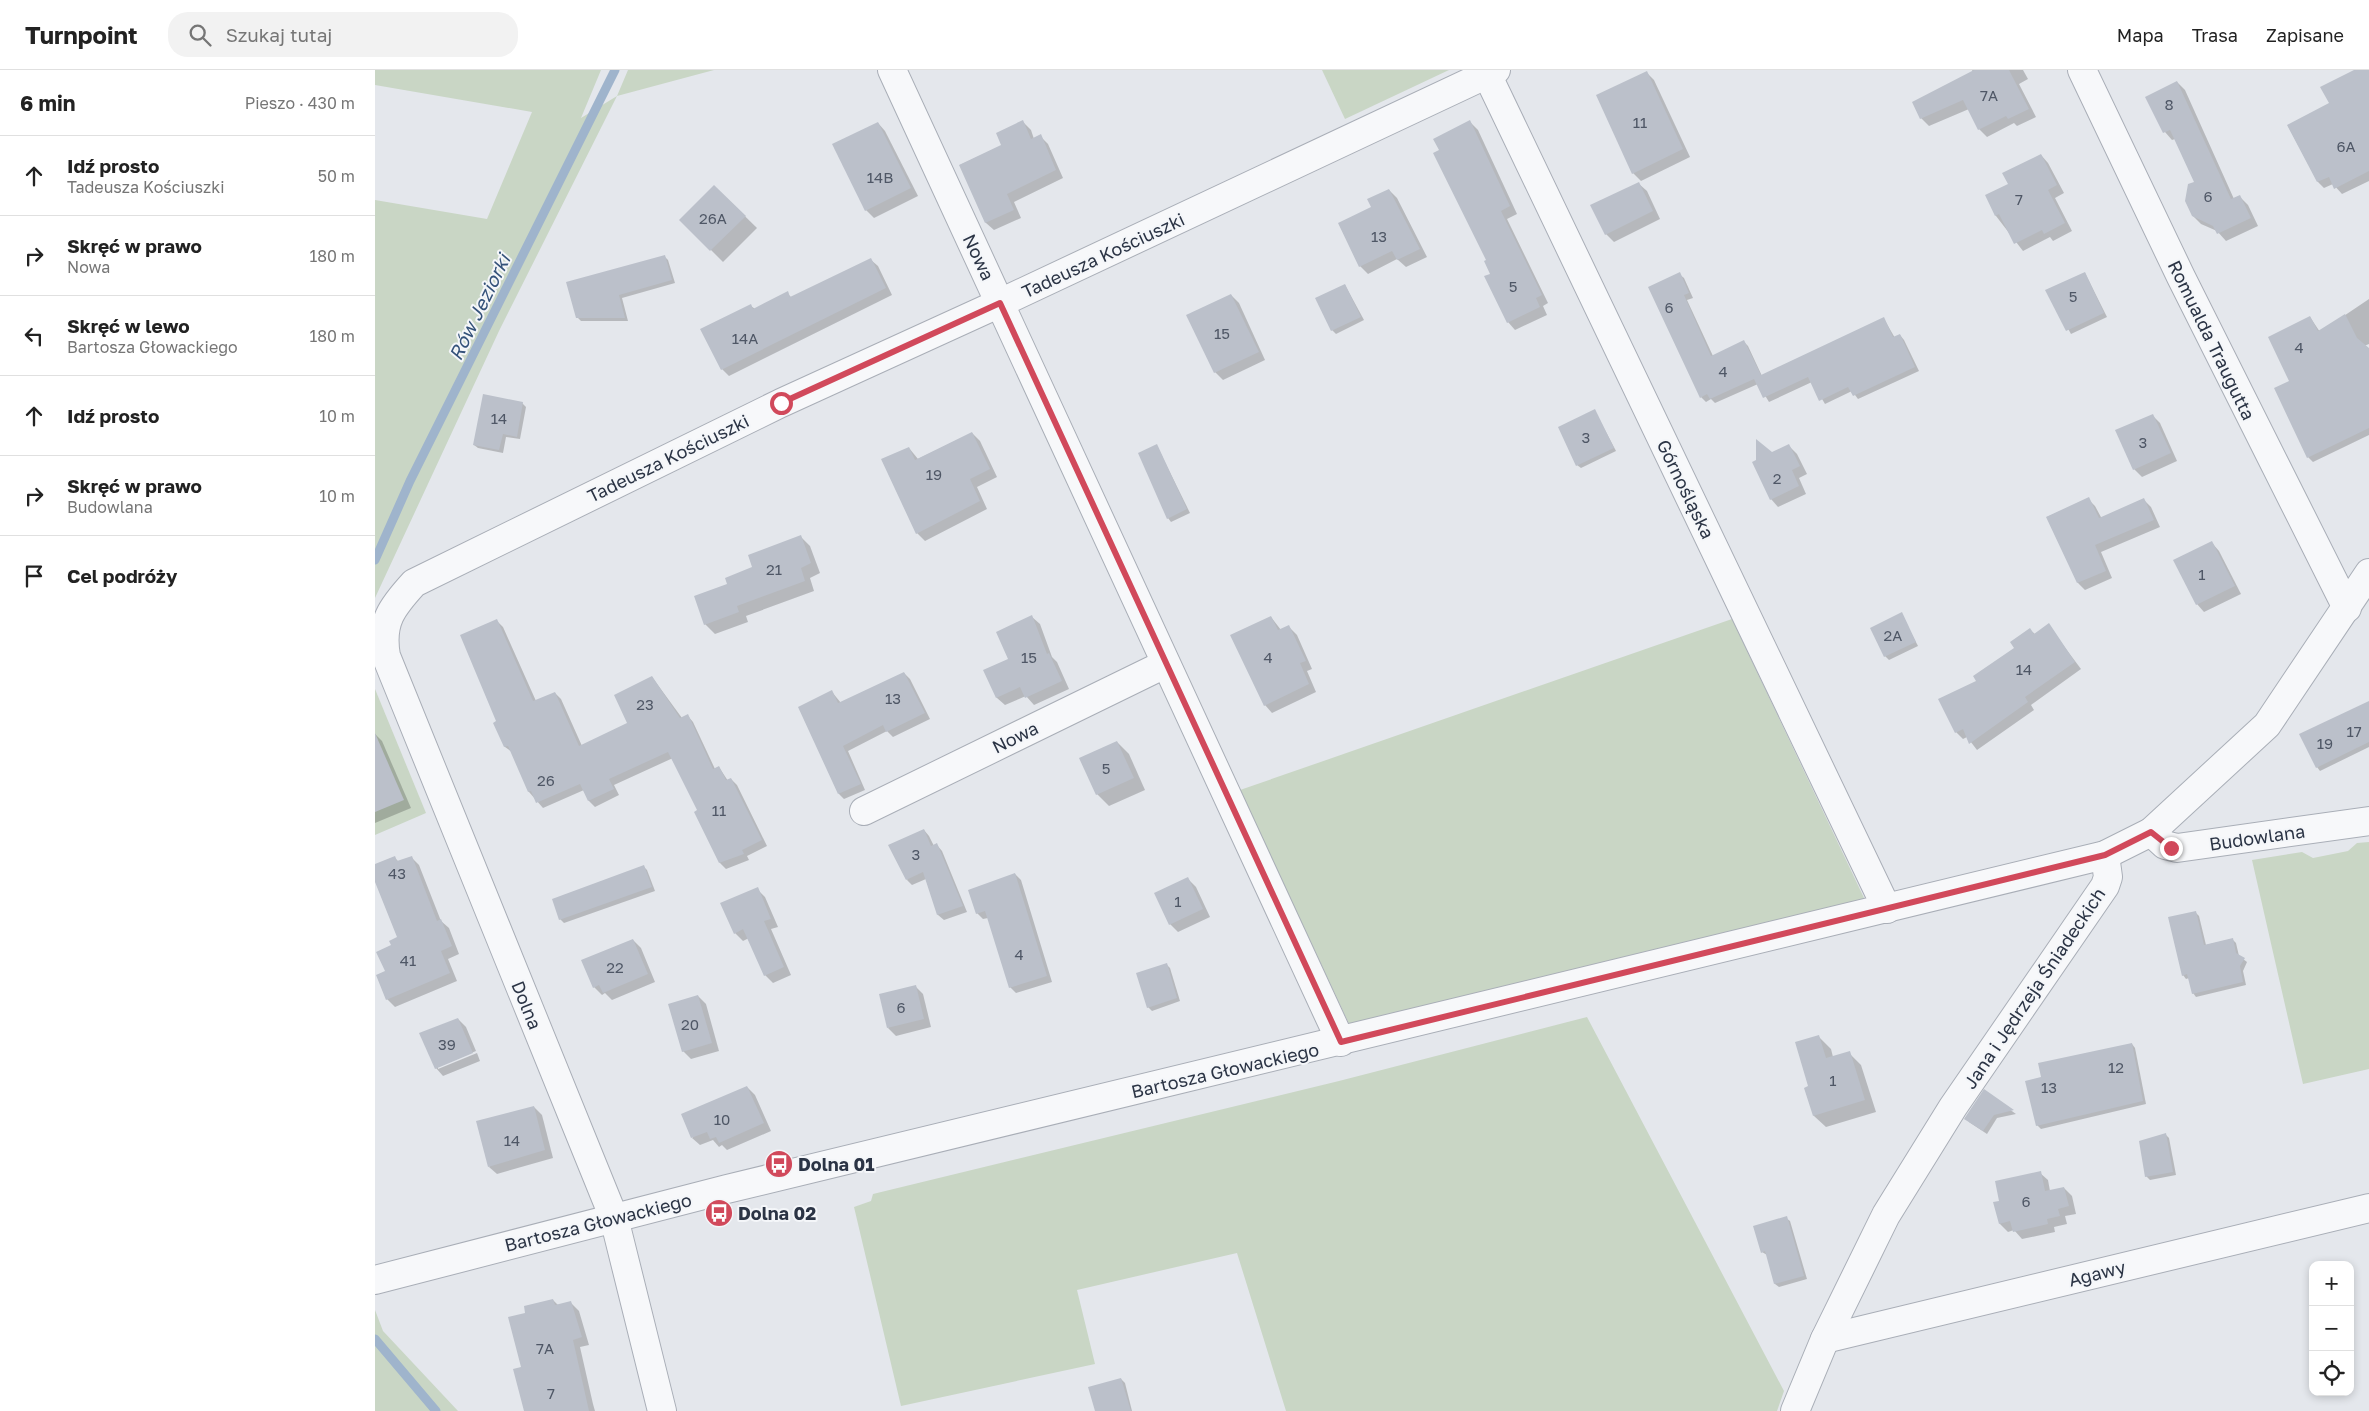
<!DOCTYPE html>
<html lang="pl">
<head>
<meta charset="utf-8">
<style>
  :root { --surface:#fff; --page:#f2f2f2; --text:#222; --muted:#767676; --line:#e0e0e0 }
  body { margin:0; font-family:"Golos Text",sans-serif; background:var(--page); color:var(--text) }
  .controls { position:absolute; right:15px; bottom:15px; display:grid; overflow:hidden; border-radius:10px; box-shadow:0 2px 8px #0003 }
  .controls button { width:45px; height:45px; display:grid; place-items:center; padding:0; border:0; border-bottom:1px solid var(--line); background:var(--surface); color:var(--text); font:25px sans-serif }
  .stop { position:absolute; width:15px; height:15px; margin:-11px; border:4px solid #d1495b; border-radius:50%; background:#fff }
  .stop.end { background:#d1495b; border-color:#fff; box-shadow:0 1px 5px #0008 }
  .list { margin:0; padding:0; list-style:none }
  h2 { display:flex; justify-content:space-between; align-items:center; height:65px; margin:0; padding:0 20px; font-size:21px }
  h2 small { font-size:16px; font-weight:400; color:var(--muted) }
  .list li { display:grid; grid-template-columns:32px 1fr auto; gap:15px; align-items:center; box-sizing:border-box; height:80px; padding:0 20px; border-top:1px solid var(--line) }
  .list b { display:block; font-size:19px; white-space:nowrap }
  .list p { margin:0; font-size:16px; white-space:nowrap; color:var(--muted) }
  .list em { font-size:16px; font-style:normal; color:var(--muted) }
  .icon { flex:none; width:28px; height:28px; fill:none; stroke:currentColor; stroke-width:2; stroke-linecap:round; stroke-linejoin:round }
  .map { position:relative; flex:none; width:1994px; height:1341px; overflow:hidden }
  header { display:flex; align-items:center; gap:30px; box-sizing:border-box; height:70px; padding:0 25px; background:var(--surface); border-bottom:1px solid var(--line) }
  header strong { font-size:24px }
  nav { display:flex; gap:28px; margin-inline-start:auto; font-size:18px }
  .search { width:350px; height:45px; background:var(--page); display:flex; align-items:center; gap:12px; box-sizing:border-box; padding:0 18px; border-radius:20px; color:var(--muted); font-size:19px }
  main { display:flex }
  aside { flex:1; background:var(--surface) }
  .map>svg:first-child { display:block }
  .green { fill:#c9d6c5 }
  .shadow { fill:#0003 }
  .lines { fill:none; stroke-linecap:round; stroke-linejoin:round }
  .stream { stroke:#9fb4cc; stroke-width:9 }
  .building { fill:#bbc0ca }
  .street-casing { stroke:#a9aeb7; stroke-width:30 }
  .street { stroke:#f7f8fa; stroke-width:28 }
  .route { stroke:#d1495b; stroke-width:6 }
  .labels { text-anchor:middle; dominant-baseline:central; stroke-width:4; stroke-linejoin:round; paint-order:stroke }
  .number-label { font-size:15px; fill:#4f5766 }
  .street-label { font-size:18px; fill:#2b3445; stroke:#f4f6f9 }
  .poi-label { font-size:18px; font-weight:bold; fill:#2b3445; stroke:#f4f6f9; text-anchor:start }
  .water-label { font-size:19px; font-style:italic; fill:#34527a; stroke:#f4f6f9 }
</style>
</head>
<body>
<header>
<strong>Turnpoint</strong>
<div class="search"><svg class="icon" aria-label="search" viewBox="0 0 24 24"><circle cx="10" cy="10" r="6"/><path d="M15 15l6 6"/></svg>Szukaj tutaj</div>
<nav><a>Mapa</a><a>Trasa</a><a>Zapisane</a></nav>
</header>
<main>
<aside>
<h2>6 min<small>Pieszo · 430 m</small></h2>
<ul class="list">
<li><svg class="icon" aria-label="ahead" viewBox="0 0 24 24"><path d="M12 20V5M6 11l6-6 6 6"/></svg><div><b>Idź prosto</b><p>Tadeusza Kościuszki</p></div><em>50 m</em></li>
<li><svg class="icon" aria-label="right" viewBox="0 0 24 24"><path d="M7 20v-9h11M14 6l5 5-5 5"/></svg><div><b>Skręć w prawo</b><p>Nowa</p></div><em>180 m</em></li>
<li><svg class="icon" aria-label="left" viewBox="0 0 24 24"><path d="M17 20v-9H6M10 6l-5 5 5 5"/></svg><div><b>Skręć w lewo</b><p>Bartosza Głowackiego</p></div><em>180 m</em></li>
<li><svg class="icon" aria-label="ahead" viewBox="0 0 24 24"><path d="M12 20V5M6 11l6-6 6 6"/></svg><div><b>Idź prosto</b></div><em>10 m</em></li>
<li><svg class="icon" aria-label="right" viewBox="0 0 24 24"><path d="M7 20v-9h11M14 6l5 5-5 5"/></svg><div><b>Skręć w prawo</b><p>Budowlana</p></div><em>10 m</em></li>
<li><svg class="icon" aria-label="arrive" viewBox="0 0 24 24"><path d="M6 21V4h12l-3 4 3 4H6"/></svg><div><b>Cel podróży</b></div></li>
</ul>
</aside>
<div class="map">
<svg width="1994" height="1341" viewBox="0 0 1994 1341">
  <rect width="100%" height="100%" fill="#e4e7ec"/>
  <g class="green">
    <polygon points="0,0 226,0 206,48 242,26 253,0 339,0 242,26 124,261 0,528 0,130 112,149 157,42 0,15"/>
    <polygon points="947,0 1074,0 970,49"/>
    <polygon points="1357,549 1490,830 974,954 865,720"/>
    <polygon points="0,619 51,743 0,765"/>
    <polygon points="1994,772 1994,999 1928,1014 1877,790 1927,782 1938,788 1973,781 1982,773"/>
    <polygon points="1212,947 1409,1321 1402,1341 911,1341 862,1183 702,1220 720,1294 526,1336 479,1137 496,1131 498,1124 964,1011"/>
    <polygon points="0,1240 8,1261 83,1341 0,1341"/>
  </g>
  <g class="shadow">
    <polygon points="1597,0 1648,0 1653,9 1644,14 1661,47 1642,56 1639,53 1612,67 1604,59 1594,39 1554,56 1546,48 1598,2"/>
    <polygon points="1982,0 1994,0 1994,111 1967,124 1958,114 1949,118 1943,112 1913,56 1956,33"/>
    <polygon points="1272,3 1279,10 1315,87 1266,111 1258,103"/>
    <polygon points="1802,12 1810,20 1859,129 1865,127 1873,135 1883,156 1851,171 1842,161 1826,154 1818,146 1821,112 1800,69 1797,70 1790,62"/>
    <polygon points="648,52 656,60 659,69 665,66 673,74 688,108 639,132 646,148 619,160 611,153 585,95 628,75"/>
    <polygon points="1095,52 1103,60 1142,144 1132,149 1173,233 1168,236 1172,245 1140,260 1133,252 1113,191 1066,81"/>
    <polygon points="503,53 510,61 543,126 499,148 491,140"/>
    <polygon points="1666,85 1673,93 1689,123 1680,128 1697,161 1678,171 1675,167 1648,181 1621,146 1612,126 1634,115"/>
    <polygon points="1264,114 1272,121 1285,149 1239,172 1231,164"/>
    <polygon points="339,116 382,158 348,192 306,150"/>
    <polygon points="1014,120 1022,128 1052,187 1031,197 1022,189 993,204 985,196 998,138"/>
    <polygon points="289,186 293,190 300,213 247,228 253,251 206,251 202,247"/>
    <polygon points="496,190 503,196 517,225 354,306 347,299 376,236 380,239 412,223 417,228"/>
    <polygon points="1710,203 1732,247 1696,264 1672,221"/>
    <polygon points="1304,204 1309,208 1318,228 1312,230 1338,286 1369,272 1373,276 1387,306 1509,249 1520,268 1525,265 1529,270 1544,301 1483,329 1477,321 1450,334 1437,312 1394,332 1383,314 1340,333 1336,329 1331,332 1326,327"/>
    <polygon points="970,215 989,250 961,264 957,260"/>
    <polygon points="856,225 864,233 890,290 848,310 840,302"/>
    <polygon points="1994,229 1994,274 1989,276 1994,280 1994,365 1938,392 1933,387 1916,312 1935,247 1945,262"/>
    <polygon points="147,333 151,337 145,369 131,367 128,383 103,378 99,375"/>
    <polygon points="1220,341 1241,381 1206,398 1202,395"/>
    <polygon points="1777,345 1785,353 1802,391 1767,407 1759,399"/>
    <polygon points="597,363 605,371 622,407 602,417 612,439 550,471 542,463 534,378 543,389"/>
    <polygon points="782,376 815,443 796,452 793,448"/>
    <polygon points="1414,376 1422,384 1432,404 1424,408 1431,424 1403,437 1396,429 1397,384"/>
    <polygon points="1713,429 1720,436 1727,449 1769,430 1776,437 1785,457 1726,482 1737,508 1710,520 1703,513 1672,447"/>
    <polygon points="425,466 435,476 445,503 435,508 439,521 371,546 373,552 340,564 330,554 353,515"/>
    <polygon points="1837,473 1844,481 1866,524 1829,542 1822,534"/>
    <polygon points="1526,544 1543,576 1514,590 1510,586"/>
    <polygon points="657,547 665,554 677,587 682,592 694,619 659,635 651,626 630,635 622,628 610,601 635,590"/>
    <polygon points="896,547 906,560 914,557 922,565 937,599 932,601 941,622 897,643 890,635"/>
    <polygon points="122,551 128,557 161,631 180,623 186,629 207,676 254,654 277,607 307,648 313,646 318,652 340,699 344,697 353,711 356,709 362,715 392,776 372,786 374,790 351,799 345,793 324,741 298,688 239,715 244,725 220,737 214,731 209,720 168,738 154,722 137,682 130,677 120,653 123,652"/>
    <polygon points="1676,559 1706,599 1656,635 1659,640 1602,680 1592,667 1588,669 1581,662 1603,611 1640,578 1655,560 1660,564"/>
    <polygon points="529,603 535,609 555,649 518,667 512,661 473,681 490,720 469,729 464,724 457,622 466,633"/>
    <polygon points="0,664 7,671 36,738 0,753"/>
    <polygon points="1994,667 1994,677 1945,701 1942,697"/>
    <polygon points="742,672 754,684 770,720 734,736 722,724"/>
    <polygon points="549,760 554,766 559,776 562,775 567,781 592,842 569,850 563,845 551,809 537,815 532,810"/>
    <polygon points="19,787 24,792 36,787 44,795 66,851 74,858 84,884 73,889 82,911 20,937 12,929 11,902 18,876 24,868 0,808 0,795"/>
    <polygon points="269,797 272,800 280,821 189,853 185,849"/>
    <polygon points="640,804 646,810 677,912 641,923 635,917 613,848 608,849 602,843"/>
    <polygon points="813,809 821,817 835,847 803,862 795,854"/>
    <polygon points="382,819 390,827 403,857 396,859 416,905 398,913 390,905 374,868 368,871 360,863"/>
    <polygon points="1820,842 1824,846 1831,875 1857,869 1861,873 1864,886 1872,892 1868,901 1871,915 1821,927 1818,923 1814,908 1811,909 1808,905"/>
    <polygon points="258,870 266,878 280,912 237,930 230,923 227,925 219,917"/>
    <polygon points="791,894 795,898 805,931 777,941 773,937"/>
    <polygon points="540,916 548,924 556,957 521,966 513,958"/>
    <polygon points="323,926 331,934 344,981 316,989 308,981"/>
    <polygon points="83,949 91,957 101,981 63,997 63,999 102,983 105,991 68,1006 61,998"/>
    <polygon points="1444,967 1456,979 1458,987 1474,983 1486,995 1501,1042 1451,1057 1439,1046 1435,1017"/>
    <polygon points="1757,974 1760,978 1771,1034 1666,1059 1662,1055 1668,1008"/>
    <polygon points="372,1017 380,1025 396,1061 352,1080 347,1075 344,1077 338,1070 325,1075 317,1068"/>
    <polygon points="1609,1021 1641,1044 1622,1048 1612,1064 1594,1052"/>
    <polygon points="159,1037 167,1045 178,1088 122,1104 114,1097"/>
    <polygon points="1791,1065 1794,1068 1801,1105 1775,1110 1771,1106"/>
    <polygon points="1665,1103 1673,1110 1675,1121 1689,1118 1697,1126 1701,1144 1690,1146 1692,1154 1679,1157 1680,1162 1647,1169 1639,1160 1633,1162 1625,1154 1620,1133 1626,1132"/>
    <polygon points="1411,1148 1415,1151 1432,1209 1404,1217 1400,1214 1392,1185 1387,1182"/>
    <polygon points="178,1230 184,1236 196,1233 204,1241 214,1275 205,1277 218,1334 220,1341 225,1341 150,1341 147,1297 152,1244"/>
    <polygon points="746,1309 750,1313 757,1341 722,1341"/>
  </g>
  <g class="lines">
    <g class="stream">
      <polyline points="0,490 35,411 240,0"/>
      <polyline points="0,1269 61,1341"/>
    </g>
  </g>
  <g class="building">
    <polygon points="1599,0 1634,0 1654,39 1633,49 1631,46 1603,60 1588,30 1545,49 1537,32"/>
    <polygon points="1979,0 1994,0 1994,101 1959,119 1954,107 1942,112 1912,55 1954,33 1945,17"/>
    <polygon points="1272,1 1308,79 1257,104 1221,25"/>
    <polygon points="1802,11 1856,129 1865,125 1876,148 1842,164 1838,156 1817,146 1810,131 1813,114 1819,112 1795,60 1788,63 1770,27"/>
    <polygon points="648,50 656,69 666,64 681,100 632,124 639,140 610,153 584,95 626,75 621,63"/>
    <polygon points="1095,50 1135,136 1126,141 1167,225 1161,228 1165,237 1132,253 1109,206 1115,204 1109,191 1111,190 1058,83 1064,80 1058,69"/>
    <polygon points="503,52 536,118 490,141 457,74"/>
    <polygon points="1666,84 1682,115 1673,120 1690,153 1669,164 1667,160 1639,174 1624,144 1620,146 1610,125 1633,114 1627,103"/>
    <polygon points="1264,112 1278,141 1230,165 1215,135"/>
    <polygon points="339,115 371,146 335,181 304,150"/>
    <polygon points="1014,119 1045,179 1022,190 1017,181 984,197 963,153 996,137 992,129"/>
    <polygon points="290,185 297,210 244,225 250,248 201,248 191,212"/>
    <polygon points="496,188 511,218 346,300 325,259 376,234 378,239 413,221 415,227"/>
    <polygon points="1305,202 1314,223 1309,225 1336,286 1369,270 1386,305 1509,247 1518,267 1525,264 1540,297 1478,326 1473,317 1444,331 1433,307 1388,328 1379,309 1335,329 1332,324 1325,328 1273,217"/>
    <polygon points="1710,202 1729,243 1691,261 1670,220"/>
    <polygon points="970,214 986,247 956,261 940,228"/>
    <polygon points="856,224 884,282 839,303 811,245"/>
    <polygon points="1970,244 1982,268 1994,278 1994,358 1932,388 1899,318 1914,311 1893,267 1935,246 1943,261"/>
    <polygon points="108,324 148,332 142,367 128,364 124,380 98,375"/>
    <polygon points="1220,339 1239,378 1201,396 1183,357"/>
    <polygon points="1778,344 1796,383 1758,400 1740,360"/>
    <polygon points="597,362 615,399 595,409 605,431 541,464 506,389 534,377 540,390"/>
    <polygon points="1381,369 1397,382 1414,374 1425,396 1417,400 1424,416 1395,430 1377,392 1381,390"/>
    <polygon points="782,374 812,439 792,449 763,383"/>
    <polygon points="1714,427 1724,448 1769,428 1779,450 1720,475 1731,501 1702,513 1671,447"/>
    <polygon points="426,465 436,493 426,498 430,511 362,536 364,542 329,555 319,526 352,514 350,508 377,497 373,485"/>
    <polygon points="1837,471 1860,516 1821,535 1798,490"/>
    <polygon points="1527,542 1541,572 1509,587 1495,558"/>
    <polygon points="657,545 672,584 674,583 687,611 650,628 645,617 621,628 608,600 633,589 621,562"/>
    <polygon points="896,546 903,560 914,555 931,591 925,593 934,614 889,636 855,565"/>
    <polygon points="122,549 158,631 180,622 204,676 252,653 239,625 277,606 305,648 313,644 338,699 344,696 351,710 356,708 387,770 367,780 369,784 344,793 319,742 322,740 293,682 234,709 239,719 213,731 205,714 161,733 156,721 153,722 133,676 129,677 118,653 121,651 85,565"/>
    <polygon points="1674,553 1700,592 1650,627 1653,632 1594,674 1588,659 1580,663 1563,629 1601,611 1598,606 1639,578 1635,572 1655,558 1659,564"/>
    <polygon points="529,602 550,643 511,662 508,655 468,676 486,714 463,724 423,637 457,620 463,633"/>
    <polygon points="1994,631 1994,672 1941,698 1924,664"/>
    <polygon points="0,663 29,730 0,742"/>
    <polygon points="742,671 759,708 721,725 704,688"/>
    <polygon points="549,759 556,776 562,773 588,836 562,845 548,802 531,810 513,775"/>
    <polygon points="20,786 22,791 37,786 62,851 66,849 77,876 66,881 75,903 11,930 1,905 10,901 1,882 16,875 14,871 22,867 0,812 0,794"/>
    <polygon points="269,795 277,817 184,850 177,829"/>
    <polygon points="640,803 672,906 634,918 610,841 601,844 593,820"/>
    <polygon points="813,807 828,839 794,855 779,823"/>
    <polygon points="383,817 396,849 389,851 409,897 389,906 368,859 359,864 345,833"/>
    <polygon points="1821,841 1829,875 1858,868 1861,883 1870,888 1865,896 1868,912 1817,924 1812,904 1807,906 1793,847"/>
    <polygon points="258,869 273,904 228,923 224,915 218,918 206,890"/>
    <polygon points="792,893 802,928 772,938 761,903"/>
    <polygon points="541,915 549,949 512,958 504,924"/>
    <polygon points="323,925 337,973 307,982 293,934"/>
    <polygon points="83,948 98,983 60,999 44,963"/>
    <polygon points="1444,965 1451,988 1475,981 1490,1030 1438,1046 1429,1018 1433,1016 1420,972"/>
    <polygon points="1757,973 1768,1031 1661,1056 1650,1011 1666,1007 1663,993"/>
    <polygon points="372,1016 389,1053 344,1073 341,1067 335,1069 332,1062 316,1068 306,1044"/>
    <polygon points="1609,1019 1639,1040 1619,1045 1608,1061 1589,1049"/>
    <polygon points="159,1036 170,1080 113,1097 101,1051"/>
    <polygon points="1791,1063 1798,1102 1770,1107 1764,1071"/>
    <polygon points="1666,1101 1670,1121 1689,1117 1694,1136 1683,1139 1685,1146 1672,1149 1673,1154 1638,1162 1635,1151 1624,1154 1618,1132 1624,1131 1620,1111"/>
    <polygon points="1412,1146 1429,1206 1399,1214 1390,1181 1386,1183 1378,1156"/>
    <polygon points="178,1229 180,1235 196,1231 207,1267 198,1270 214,1341 149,1341 138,1299 146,1297 133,1247 150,1243 149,1236"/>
    <polygon points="746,1308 756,1341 720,1341 713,1317"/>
  </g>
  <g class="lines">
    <defs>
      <g id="street">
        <polyline points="517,0 966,972"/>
        <polyline points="1110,0 1512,839"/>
        <polyline points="1707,0 1806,207 1972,538"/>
        <polyline points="489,741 790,594"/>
        <polyline points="1776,762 1790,775 1802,778 1994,751"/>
        <polyline points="0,1210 352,1119 1730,785 1776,762 1892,655 1994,503"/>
        <polyline points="1450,1269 1994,1138"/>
        <path d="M287,1341L239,1148L11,586C5,552 17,537 39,513L406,333L625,233L1121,0"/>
        <polyline points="1420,1341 1450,1269 1511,1145 1578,1037 1730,816 1733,807 1730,785"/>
      </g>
    </defs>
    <use href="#street" class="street-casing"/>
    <use href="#street" class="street"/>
  </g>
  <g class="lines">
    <polyline class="route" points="406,333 625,233 966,972 1730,785 1776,762 1796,778"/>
  </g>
  <defs>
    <symbol id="bus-disc" viewBox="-11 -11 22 22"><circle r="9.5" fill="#d1495b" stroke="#f4f6f9"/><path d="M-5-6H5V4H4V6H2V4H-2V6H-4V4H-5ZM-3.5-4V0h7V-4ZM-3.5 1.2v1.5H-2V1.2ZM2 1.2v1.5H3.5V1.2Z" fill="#fff"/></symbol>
  </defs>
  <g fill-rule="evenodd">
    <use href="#bus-disc" x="388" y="1078" width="32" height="32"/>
    <use href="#bus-disc" x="328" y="1127" width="32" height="32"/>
  </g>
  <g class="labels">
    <g class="number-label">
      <text x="1614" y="25">7A</text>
      <text x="1794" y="34">8</text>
      <text x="1265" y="52">11</text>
      <text x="1971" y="76">6A</text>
      <text x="505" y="107">14B</text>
      <text x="1833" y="126">6</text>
      <text x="1644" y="129">7</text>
      <text x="338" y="148">26A</text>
      <text x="1004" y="166">13</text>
      <text x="1138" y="216">5</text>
      <text x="1698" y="226">5</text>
      <text x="1294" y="237">6</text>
      <text x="847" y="263">15</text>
      <text x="370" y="268">14A</text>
      <text x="1924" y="277">4</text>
      <text x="1348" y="301">4</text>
      <text x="124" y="348">14</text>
      <text x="1211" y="367">3</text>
      <text x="1768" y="372">3</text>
      <text x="559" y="404">19</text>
      <text x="1402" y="408">2</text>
      <text x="399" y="499">21</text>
      <text x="1827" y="504">1</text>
      <text x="1518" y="565">2A</text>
      <text x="654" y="587">15</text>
      <text x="893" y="587">4</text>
      <text x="1649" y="599">14</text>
      <text x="518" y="628">13</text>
      <text x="270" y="634">23</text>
      <text x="1979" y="661">17</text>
      <text x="1950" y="673">19</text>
      <text x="731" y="698">5</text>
      <text x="171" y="710">26</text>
      <text x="344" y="740">11</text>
      <text x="541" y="784">3</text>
      <text x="22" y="803">43</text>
      <text x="803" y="831">1</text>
      <text x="644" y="884">4</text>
      <text x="33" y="890">41</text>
      <text x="240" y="897">22</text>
      <text x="526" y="937">6</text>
      <text x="315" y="954">20</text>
      <text x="72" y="974">39</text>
      <text x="1741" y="997">12</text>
      <text x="1458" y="1010">1</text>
      <text x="1674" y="1017">13</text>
      <text x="347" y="1049">10</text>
      <text x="137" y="1070">14</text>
      <text x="1651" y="1131">6</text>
      <text x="170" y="1278">7A</text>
      <text x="176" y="1323">7</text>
    </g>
    <g class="street-label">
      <text transform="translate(728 185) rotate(-25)">Tadeusza Kościuszki</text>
      <text transform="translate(604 187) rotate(65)">Nowa</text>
      <text transform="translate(1837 270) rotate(64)">Romualda Traugutta</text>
      <text transform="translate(293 388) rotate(-26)">Tadeusza Kościuszki</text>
      <text transform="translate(1311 419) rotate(64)">Górnośląska</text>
      <text transform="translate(640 667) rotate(-26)">Nowa</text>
      <text transform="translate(1882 767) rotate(-8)">Budowlana</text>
      <text transform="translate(1659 918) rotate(-56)">Jana i Jędrzeja Śniadeckich</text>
      <text transform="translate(152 935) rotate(68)">Dolna</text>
      <text transform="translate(850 1000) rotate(-13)">Bartosza Głowackiego</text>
      <text transform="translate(223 1152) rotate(-14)">Bartosza Głowackiego</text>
      <text transform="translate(1722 1203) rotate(-14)">Agawy</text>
    </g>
    <g class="poi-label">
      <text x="423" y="1094">Dolna 01</text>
      <text x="363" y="1143">Dolna 02</text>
    </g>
    <g class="water-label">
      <text transform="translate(104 237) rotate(-64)">Rów Jeziorki</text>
    </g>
  </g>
</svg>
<div class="controls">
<button>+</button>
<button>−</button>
<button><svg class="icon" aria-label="locate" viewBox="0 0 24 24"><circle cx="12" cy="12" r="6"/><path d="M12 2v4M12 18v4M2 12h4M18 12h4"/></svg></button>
</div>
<div class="stop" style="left:406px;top:333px"></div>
<div class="stop end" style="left:1796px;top:778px"></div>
</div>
</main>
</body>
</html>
